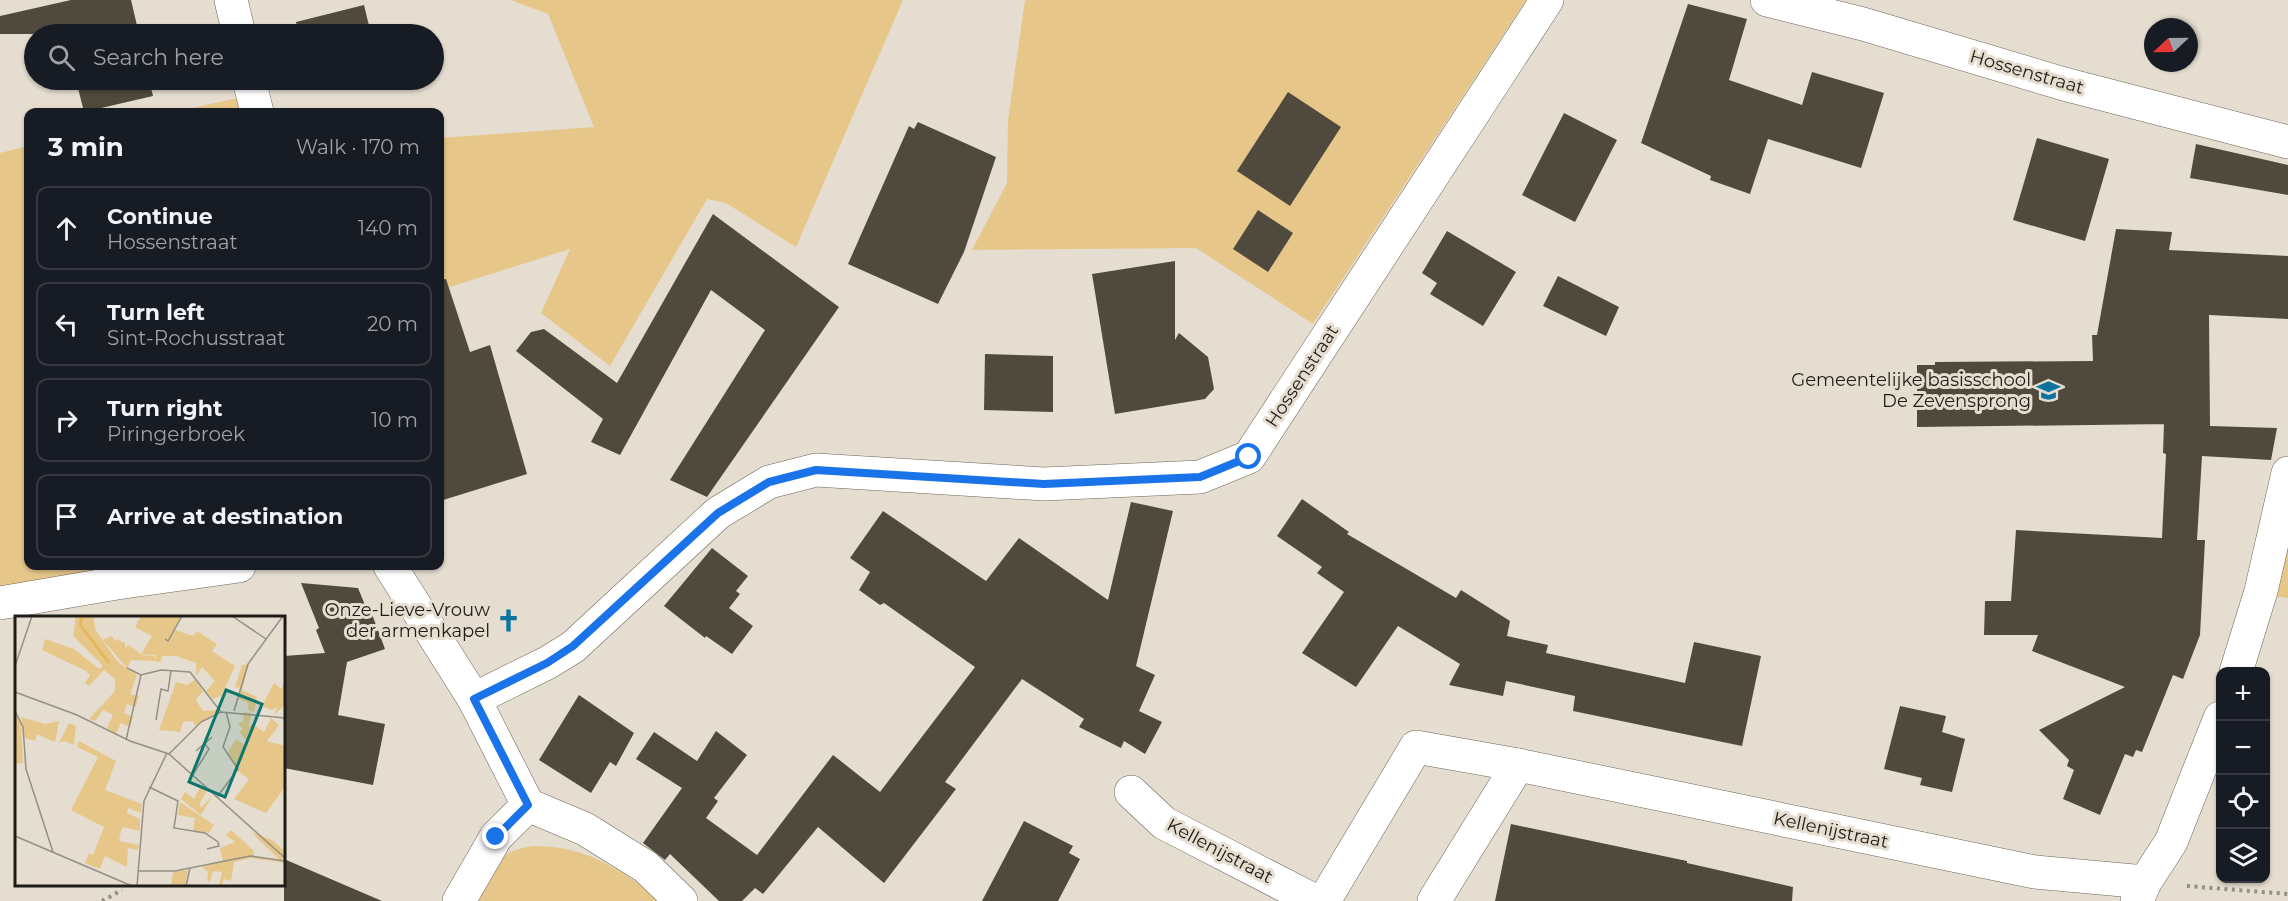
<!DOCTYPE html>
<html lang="en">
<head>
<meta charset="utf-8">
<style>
  :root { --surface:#171b24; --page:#20242c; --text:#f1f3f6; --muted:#9ea1a6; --line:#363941 }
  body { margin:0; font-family:Montserrat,sans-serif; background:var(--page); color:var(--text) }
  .controls { position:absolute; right:18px; bottom:18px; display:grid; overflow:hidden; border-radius:12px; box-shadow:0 2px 4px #0004 }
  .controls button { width:54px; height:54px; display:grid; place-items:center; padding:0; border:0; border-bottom:2px solid var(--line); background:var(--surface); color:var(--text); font:30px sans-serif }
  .compass { position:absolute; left:2144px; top:18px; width:54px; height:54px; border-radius:50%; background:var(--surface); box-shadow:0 2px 4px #0004; rotate:248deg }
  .stop { position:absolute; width:18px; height:18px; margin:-14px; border:4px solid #1a73e8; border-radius:50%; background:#fff }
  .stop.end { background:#1a73e8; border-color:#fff; box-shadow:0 2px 6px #0008 }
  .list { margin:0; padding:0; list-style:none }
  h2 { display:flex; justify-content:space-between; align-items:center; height:78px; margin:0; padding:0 24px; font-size:26px }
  h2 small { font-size:20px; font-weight:400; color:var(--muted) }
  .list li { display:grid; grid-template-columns:39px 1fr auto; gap:18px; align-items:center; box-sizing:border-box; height:84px; margin:0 12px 12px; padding:0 12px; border:2px solid var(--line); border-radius:12px }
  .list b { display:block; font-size:22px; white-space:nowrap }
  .list p { margin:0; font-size:20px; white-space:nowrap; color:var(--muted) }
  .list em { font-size:20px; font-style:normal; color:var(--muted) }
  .icon { flex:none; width:33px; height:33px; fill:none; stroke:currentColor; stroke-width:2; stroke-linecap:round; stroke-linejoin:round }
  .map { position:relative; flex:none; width:2288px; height:901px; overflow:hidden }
  .search { position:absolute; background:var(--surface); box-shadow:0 2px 4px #0004; left:24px; top:24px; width:420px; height:66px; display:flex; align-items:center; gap:15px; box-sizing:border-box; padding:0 21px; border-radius:33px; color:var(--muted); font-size:22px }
  .panel { position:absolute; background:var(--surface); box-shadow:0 2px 4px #0004; left:24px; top:108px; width:420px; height:462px; border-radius:12px }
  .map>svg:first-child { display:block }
  .green { fill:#e6c789 }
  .building { fill:#504a3e }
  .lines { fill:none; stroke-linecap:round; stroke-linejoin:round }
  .minor-casing { stroke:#6c6659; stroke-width:34 }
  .path { stroke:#948f84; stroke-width:4; stroke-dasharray:3 4.5; stroke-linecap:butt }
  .minor { stroke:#fff; stroke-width:33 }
  .route { stroke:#1a73e8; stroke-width:8 }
  .labels { text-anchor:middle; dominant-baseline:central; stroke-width:6; stroke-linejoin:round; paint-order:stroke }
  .street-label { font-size:18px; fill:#1e1c16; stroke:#e5ddcf }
  .poi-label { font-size:18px; fill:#1e1c16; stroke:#e5ddcf; text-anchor:end }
  .inset-river { fill:none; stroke:#e5b959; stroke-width:3 }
  .inset-road { fill:none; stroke:#959085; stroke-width:1.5 }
  .view { fill:#0f766e; fill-opacity:0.15; stroke:#0f766e; stroke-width:3 }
  .inset-edge { fill:none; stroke:#1e1c16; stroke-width:3 }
</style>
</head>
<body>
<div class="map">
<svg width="2288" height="901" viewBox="0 0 2288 901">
  <rect width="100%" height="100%" fill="#e5ddcf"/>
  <g class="green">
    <polygon points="511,0 903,0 796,247 726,203 707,199 610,366 541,313 570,249 440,290 440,138 594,127 548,14"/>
    <polygon points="1025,0 1526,0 1313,324 1196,248 972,250 1007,183 1008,120"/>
    <polygon points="238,98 241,112 174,112"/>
    <polygon points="28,146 28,566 112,566 0,592 0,153"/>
    <polygon points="2288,538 2288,598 2272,596"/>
    <path d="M534,846C591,846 619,871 664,901H473C492,870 494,851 534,846Z"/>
  </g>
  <g class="building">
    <polygon points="71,0 131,0 139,34 0,34 0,16"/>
    <polygon points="1688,4 1747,19 1729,80 1802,105 1812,72 1884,93 1861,168 1768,139 1750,194 1710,180 1711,176 1641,143"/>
    <polygon points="364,5 371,34 299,34 296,22"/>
    <polygon points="76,80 149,80 153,96 84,112"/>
    <polygon points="310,80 341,80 311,87"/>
    <polygon points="1288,92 1341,127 1290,206 1237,171"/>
    <polygon points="1564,113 1617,140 1575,222 1522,195"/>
    <polygon points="918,122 996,157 964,252 938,304 848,264 909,126 914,129"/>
    <polygon points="2037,138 2109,159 2085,241 2013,220"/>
    <polygon points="2196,144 2288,165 2288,195 2190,178"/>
    <polygon points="1258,210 1293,233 1268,272 1233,249"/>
    <polygon points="713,214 839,307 707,497 670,480 765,330 711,290 620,455 591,442 603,419 516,351 531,332 544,329 617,383"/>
    <polygon points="2116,229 2172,232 2169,250 2288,256 2288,319 2209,315 2210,426 2277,428 2271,460 2202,456 2197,540 2205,540 2200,635 2183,679 2173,675 2142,752 2136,750 2133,757 2125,754 2100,815 2063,799 2074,770 2067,766 2069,760 2039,730 2125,687 2032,651 2038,635 1984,635 1985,601 2011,601 2016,530 2162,538 2166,454 2163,453 2164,424 2168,424 1917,427 1917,365 1935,365 1935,362 2093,361 2092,335 2097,335"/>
    <polygon points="1447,231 1516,272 1483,326 1430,294 1437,283 1422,273"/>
    <polygon points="1175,261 1175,340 1179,333 1208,357 1214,389 1205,399 1115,414 1092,274"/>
    <polygon points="1558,276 1619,307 1606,336 1543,306"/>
    <polygon points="446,279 470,352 490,345 527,474 440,501 440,280"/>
    <polygon points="985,354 1053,356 1053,412 984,410"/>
    <polygon points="1302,499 1349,532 1347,534 1456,598 1461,590 1510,621 1507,636 1548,645 1546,653 1685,683 1694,642 1761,656 1742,746 1573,711 1575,696 1506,681 1503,696 1449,685 1460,664 1398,626 1356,687 1302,653 1344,592 1317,573 1322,567 1277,536"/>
    <polygon points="1131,502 1173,511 1136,666 1155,675 1139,711 1162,722 1145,754 1124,741 1121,748 1079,727 1084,719 1022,679 945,782 956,789 884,883 818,827 763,894 755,888 742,901 719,901 670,854 665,860 643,843 682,788 636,759 654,732 697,761 716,731 747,755 714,798 718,801 706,818 757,855 833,755 880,792 975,667 884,603 880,605 859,590 870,572 850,558 883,511 986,581 1019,538 1108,600"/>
    <polygon points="712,548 748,576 736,591 740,594 729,608 753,626 732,654 706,636 705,638 664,606"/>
    <polygon points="301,583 358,588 367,610 370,609 385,649 347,662 338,715 385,724 373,785 284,768 284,656 325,653 316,630 319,628"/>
    <polygon points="579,695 634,733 616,766 610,762 591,793 539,760"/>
    <polygon points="1900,706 1946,716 1942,732 1965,739 1952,792 1920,785 1922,778 1884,769"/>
    <polygon points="1024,821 1073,846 1069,853 1080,859 1058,901 982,901"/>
    <polygon points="1511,824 1687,861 1687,863 1793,887 1792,901 1495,901"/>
    <polygon points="284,859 382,901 284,901"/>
  </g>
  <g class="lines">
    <defs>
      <g id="minor">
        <polyline points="231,0 239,34"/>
        <polyline points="1767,0 1863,24 2064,84 2288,142"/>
        <polyline points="249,80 257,112"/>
        <polyline points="390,566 474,699 528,805 585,829 646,867 681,901"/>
        <polyline points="0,603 117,583 239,566"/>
        <polyline points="2236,672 2261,591 2288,473"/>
        <polyline points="474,699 547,663 573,647 718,513 769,482 816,470 1044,484 1200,477 1249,457 1547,0"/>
        <polyline points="1131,792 1164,823 1315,901"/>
        <polyline points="459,901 496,837 528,805"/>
        <polyline points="1324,901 1416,747 1518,765 2035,872 2145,882"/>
        <polyline points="1434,901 1518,765"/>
        <polyline points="2137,901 2145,882 2171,842 2220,718"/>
      </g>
    </defs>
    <use href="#minor" class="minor-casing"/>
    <g class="path">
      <polyline points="2187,886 2288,894"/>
      <polyline points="102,901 122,890"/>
    </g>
    <use href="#minor" class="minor"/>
  </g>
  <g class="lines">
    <polyline class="route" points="496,837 528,805 474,699 547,663 573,646 718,513 769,482 816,470 1044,484 1200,477 1249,457"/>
  </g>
  <defs>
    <symbol id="school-bare" viewBox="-9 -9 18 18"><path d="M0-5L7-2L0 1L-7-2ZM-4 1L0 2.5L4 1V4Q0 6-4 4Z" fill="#0d74a0" stroke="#e5ddcf" stroke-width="2.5" paint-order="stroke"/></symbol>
    <symbol id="church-bare" viewBox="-9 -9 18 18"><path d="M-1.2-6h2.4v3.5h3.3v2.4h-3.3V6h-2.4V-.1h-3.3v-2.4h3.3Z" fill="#0d74a0" stroke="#e5ddcf" stroke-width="2.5" paint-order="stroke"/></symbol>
  </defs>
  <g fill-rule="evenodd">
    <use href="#school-bare" x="2032" y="374" width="33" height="33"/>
    <use href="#church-bare" x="492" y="604" width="33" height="33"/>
  </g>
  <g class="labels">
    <g class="street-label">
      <text transform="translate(2027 72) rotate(16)">Hossenstraat</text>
      <text transform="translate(1302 376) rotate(-57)">Hossenstraat</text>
      <text transform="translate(1831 830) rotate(12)">Kellenijstraat</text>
      <text transform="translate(1220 851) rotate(28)">Kellenijstraat</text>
    </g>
    <g class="poi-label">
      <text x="2031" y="380">Gemeentelijke basisschool<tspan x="2031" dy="21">De Zevensprong</tspan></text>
      <text x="490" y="610">Onze-Lieve-Vrouw<tspan x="490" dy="21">der armenkapel</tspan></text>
    </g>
  </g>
  <g transform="translate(15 616)">
    <rect width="270" height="270" fill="#e5ddcf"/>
    <path d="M61,0H78L81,15L103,46L122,59L115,78L124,80L121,91L112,88L109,97L118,101L115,111L106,107L101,118L92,112L98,99L88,94L80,105L74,103L100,75V63L89,54L74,70L70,67L75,59L71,55L27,34L30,23L59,33L84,53L88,50L58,20ZM126,0H166L160,14L178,20L182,15L202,28L197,35L220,50L206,80L198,83L191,75L200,65L187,51L181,60V47L161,40H147L146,46H141V39L126,38L137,20L120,11ZM106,19L103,24L110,27V32L114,29L127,39L140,40L141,45L116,44L112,52L88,24L96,20L101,25ZM234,48L227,74L242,81L239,96L234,95L232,86L223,83L226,64L224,72L220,71L227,49ZM180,64L188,75L181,84L188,95L205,94L181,110L177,105L168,106L165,116L144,114L161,66L172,69ZM259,67L266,73L270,67V89L259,99L262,91L257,94L247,90ZM229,96L237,97L233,110L239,109L249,116L256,102L264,109L252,125L270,130V171L251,197L219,183L234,163L223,155L213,136L221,123L231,130L233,126L224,116L228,113L223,107L228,106ZM0,97L6,108L8,147L0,148ZM6,101L30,108L44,105L40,126L22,118L20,125L10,122ZM54,107L61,110L59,129L49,125L44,127ZM64,125L101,145L90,174L127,188L126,197L113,192L112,197L125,203V215L108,211L106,215L104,225L124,229L123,234L113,232L112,251L90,240L85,253L70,247L74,237L78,239L89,211L56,194L83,141L62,131ZM186,170L192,174L184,189L187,191L198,179L186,199L166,183L170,176L179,183ZM165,186L199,209L194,217L178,214L180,202L163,199ZM216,214L239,235V240L266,245L236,216L257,224L270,235V247L235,242L219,246L216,265L209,263L207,270H204L207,256L198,255L195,266L192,265L193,256L187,251L208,245L205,232L220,226L211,219ZM173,254L170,270H156L158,256Z" fill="#e6c789"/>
    <path class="inset-river" d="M67,0L65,9L94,47"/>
    <path class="inset-road" d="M217,0L251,23M150,23L153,25L167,0M0,50L17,0M112,52L126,59L146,54L175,56L206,96M0,76L62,99L115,125L154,138L270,242M0,95L8,111L11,153L38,236M219,95L233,48L268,0M141,104L146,73L153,75L156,54M111,124L126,59M181,135L197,121M154,138L186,106L206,96L270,102M177,160L194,133L189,127M134,171L163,185L159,212L190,217L203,226L204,230L192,233M202,181L223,153L208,131L215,111L211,96M0,220L117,270M123,255H160L235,240L270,245M122,270L129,185L152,137M171,270L175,252"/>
    <path class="view" d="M211,74L247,88L210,181L174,166Z"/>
    <rect width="270" height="270" class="inset-edge"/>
  </g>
</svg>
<div class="controls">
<button>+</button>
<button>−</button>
<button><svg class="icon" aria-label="locate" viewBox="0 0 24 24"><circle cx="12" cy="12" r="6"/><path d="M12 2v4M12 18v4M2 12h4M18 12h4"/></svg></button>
<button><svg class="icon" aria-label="layers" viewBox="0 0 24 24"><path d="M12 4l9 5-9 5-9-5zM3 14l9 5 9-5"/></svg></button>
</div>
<svg class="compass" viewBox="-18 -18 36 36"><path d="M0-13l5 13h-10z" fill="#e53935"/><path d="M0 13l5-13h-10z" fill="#9ea1a6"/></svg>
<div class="stop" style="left:1249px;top:457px"></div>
<div class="stop end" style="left:496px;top:837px"></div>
<div class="search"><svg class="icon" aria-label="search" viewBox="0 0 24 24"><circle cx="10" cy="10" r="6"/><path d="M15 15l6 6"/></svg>Search here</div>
<section class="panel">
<h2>3 min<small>Walk · 170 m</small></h2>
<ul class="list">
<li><svg class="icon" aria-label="ahead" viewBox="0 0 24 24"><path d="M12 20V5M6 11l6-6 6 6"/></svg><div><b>Continue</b><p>Hossenstraat</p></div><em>140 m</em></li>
<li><svg class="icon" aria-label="left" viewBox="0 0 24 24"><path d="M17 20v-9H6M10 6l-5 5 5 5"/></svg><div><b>Turn left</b><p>Sint-Rochusstraat</p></div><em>20 m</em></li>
<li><svg class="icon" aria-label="right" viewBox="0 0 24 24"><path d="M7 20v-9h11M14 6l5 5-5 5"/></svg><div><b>Turn right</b><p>Piringerbroek</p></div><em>10 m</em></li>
<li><svg class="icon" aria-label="arrive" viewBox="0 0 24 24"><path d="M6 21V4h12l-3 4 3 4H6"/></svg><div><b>Arrive at destination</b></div></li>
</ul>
</section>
</div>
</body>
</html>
